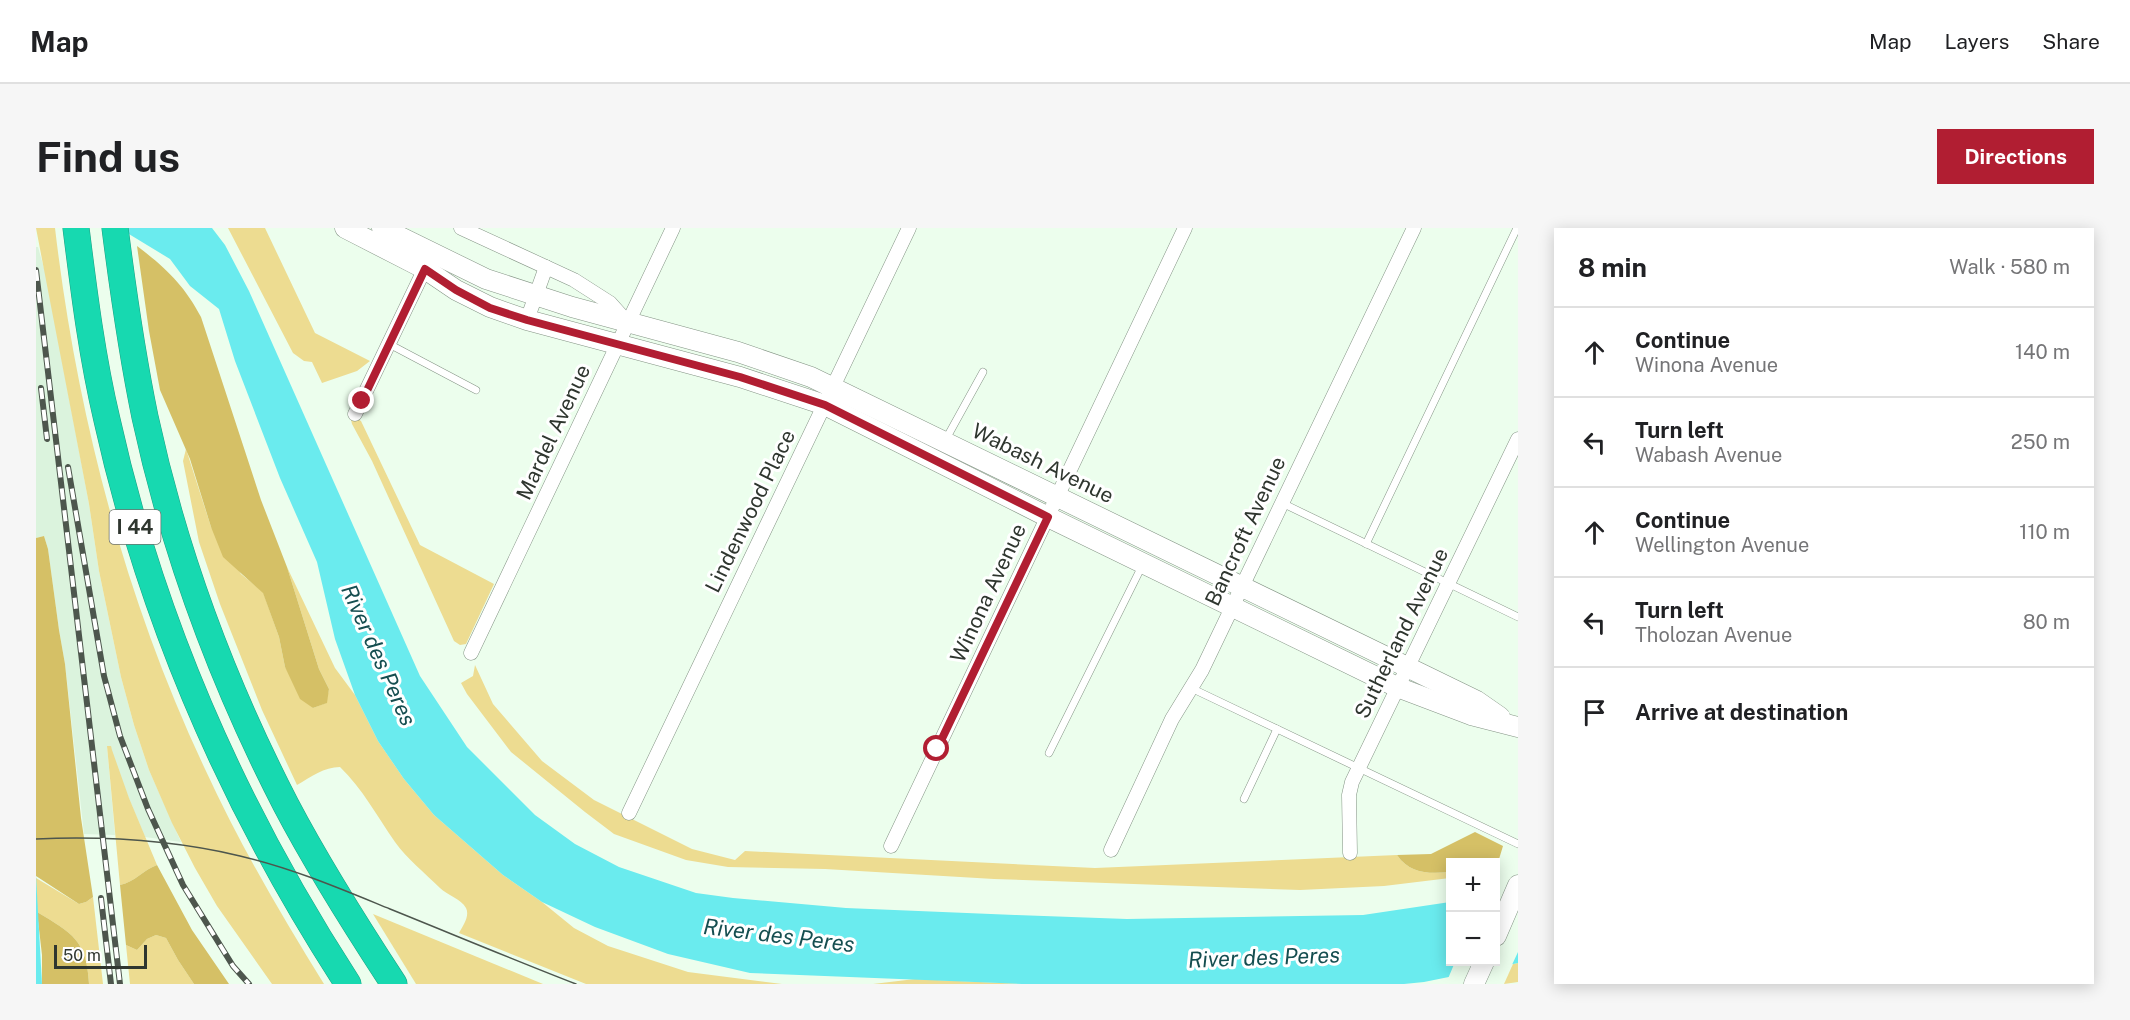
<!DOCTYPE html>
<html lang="en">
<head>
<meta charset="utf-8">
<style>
  :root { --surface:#fff; --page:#f6f6f6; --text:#202124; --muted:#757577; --line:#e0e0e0; --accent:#b11e32 }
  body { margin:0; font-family:"Public Sans",sans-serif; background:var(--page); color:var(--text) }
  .controls { position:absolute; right:18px; bottom:18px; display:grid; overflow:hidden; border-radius:0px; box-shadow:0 3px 15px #0003 }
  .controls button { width:54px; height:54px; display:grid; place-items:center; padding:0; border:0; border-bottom:2px solid var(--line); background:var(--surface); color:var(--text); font:30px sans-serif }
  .scale { position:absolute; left:18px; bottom:15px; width:93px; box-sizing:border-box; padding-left:6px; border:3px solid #2f362f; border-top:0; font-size:16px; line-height:21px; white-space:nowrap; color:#2f362f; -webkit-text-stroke:4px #fff; paint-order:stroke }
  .stop { position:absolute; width:18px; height:18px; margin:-14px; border:4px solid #b11e32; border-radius:50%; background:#fff }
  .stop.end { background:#b11e32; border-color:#fff; box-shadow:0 2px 6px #0008 }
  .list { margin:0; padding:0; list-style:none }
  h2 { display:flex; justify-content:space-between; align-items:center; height:78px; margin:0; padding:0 24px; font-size:26px }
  h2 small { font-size:20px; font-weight:400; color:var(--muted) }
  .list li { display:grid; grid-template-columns:39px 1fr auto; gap:18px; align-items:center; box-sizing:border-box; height:90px; padding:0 24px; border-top:2px solid var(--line) }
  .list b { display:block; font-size:22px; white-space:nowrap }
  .list p { margin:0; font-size:20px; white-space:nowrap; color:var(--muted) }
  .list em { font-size:20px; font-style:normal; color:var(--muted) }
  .icon { flex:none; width:33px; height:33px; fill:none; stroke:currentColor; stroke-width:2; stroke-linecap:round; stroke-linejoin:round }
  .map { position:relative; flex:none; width:1482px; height:756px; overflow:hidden; border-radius:0px }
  header { display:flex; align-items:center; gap:36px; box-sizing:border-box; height:84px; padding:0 30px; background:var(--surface); border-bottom:2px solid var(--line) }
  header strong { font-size:28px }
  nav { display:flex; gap:33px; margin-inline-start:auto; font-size:21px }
  .intro { display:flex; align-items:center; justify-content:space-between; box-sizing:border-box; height:144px; padding:0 36px }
  h1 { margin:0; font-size:42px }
  .button { padding:15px 27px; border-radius:0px; background:var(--accent); color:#fff; font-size:21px; font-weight:700 }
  main { display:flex; gap:36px; padding:0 36px }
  aside { flex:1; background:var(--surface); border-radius:0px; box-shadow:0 3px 15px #0003 }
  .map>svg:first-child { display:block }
  .built { fill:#dbf3dd }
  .green { fill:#eddc91 }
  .forest { fill:#d5c066 }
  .water { fill:#6aebee }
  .pier { fill:#ecfeed }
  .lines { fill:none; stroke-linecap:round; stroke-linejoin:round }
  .lane-casing { stroke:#849485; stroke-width:8 }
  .street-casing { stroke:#849485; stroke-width:15 }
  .secondary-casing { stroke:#849485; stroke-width:21 }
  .highway-casing { stroke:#1fa083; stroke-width:27 }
  .lane { stroke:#fff; stroke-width:7 }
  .street { stroke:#fff; stroke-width:14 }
  .secondary { stroke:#fff; stroke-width:20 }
  .highway { stroke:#17d9b0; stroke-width:26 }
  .tram { stroke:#4d564d; stroke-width:1.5 }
  .rail-casing { stroke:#4d564d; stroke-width:6 }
  .rail { stroke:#fff; stroke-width:4; stroke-dasharray:11; stroke-linecap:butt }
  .route { stroke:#b11e32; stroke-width:8 }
  .labels { text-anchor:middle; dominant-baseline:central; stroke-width:6; stroke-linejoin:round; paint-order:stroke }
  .shield { fill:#fff; stroke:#6d726d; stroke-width:1.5 }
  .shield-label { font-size:20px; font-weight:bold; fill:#2f362f }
  .street-label { font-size:21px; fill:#2f362f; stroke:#fff }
  .water-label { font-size:22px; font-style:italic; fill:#154e50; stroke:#fff }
</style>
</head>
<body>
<header>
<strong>Map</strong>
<nav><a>Map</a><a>Layers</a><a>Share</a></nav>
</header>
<div class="intro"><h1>Find us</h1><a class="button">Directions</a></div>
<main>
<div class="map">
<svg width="1482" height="756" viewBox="0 0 1482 756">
  <rect width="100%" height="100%" fill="#ecfeed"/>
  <polygon class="built" points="0,19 2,19 10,47 53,276 63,343 85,449 98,497 113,542 145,614 109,609 71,518 79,607 48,606 29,436 23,402 12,321 8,308 0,310"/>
  <g class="green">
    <path d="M0,0H19C41,187 89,371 169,541C203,615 245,687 288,756H236L181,678L159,640L136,595L113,542L98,497L85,449L63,343L53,276Z"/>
    <polygon points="192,0 229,0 279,105 334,133 321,143 286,155 276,134 268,133 257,125"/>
    <polygon points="314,187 325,193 384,317 458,356 430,416 424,417 418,413 336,233 316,196"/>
    <path d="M150,221L175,299L205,346L227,364L243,409L249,439L277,480L290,475L293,461L283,441L251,339L299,440L319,467L342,513L368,551L398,587L467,647L506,674L538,700L572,718L652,744L746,756H550L423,705C427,698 434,688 430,680C425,671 411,667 404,660C389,645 371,631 359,614C341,588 326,560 304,539C288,539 275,549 261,557L226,482L184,376L163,314L147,233Z"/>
    <path d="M439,437L457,476L506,533L558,572L656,621L699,632L709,623L1059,640L1361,627C1374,646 1393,646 1414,644V650L1348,658L1264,662L958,651L789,641L692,639L650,632L578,606L549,584L475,524L431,466L425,455L437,448Z"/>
    <path d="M71,518H75L76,522L93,570L121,637C107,642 99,654 84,657Z"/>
    <path d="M0,650L43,676L50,674L57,669L67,756H53C51,712 36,705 1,684Z"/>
    <polygon points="337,686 507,756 380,756"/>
    <polygon points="120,707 130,710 142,732 158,756 94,756 90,717 101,722 111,711"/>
    <polygon points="1482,735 1482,754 1468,756 1477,736"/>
    <polygon points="879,751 986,756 837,756"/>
  </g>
  <g class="forest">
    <path d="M101,18C130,40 148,57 165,89L225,272L251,339L283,441L293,461L291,475L277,480L264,471L249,439L243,409L227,365L187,329L175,299L154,231L124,162L113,103Z"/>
    <polygon points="8,308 12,321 23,402 29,436 45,590 57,669 50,674 43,676 0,648 0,310"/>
    <path d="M1439,604L1467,618L1460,641V634H1414V644C1393,646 1374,646 1361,627L1395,626Z"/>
    <path d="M121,637L156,702L193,756H158L142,732L130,710L120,707L111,711L101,722L90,717L84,657C99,654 107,642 121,637Z"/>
    <path d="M1,684C36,705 51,712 53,756H6V727Z"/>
  </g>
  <g class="water">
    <polygon points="83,0 176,0 189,17 213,63 384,448 431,519 499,587 539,616 583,639 660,665 697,670 810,680 979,687 1091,691 1327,687 1414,674 1414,734 1460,734 1482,663 1482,735 1388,754 1368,756 986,756 714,745 632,726 559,699 506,674 467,647 398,587 368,551 342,513 319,467 299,411 281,334 244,250 199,133 183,81 154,58 134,31"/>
    <polygon points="0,648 6,756 0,756"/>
  </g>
  <polygon class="pier" points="1482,660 1482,724 1475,739 1411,753 1419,734 1460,734 1460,664"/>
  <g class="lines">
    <defs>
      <g id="lane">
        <polyline points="353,116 440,162"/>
        <polyline points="910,211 947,144"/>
        <polyline points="1246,275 1482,389"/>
        <polyline points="1330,316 1481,0"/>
        <polyline points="1155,460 1482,616"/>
        <polyline points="1013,525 1107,336"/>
        <polyline points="1208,571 1241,501"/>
      </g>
      <g id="street">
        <polyline points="425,0 538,52 574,75 591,94"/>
        <polyline points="491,92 510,39"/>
        <polyline points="319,186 392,34"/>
        <polyline points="435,425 637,0"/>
        <polyline points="593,585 873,0"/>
        <polyline points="855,618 1149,0"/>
        <polyline points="1075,622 1136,491 1166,442 1378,0"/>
        <polyline points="1314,625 1313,567 1316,554 1482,211"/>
      </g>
      <g id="secondary">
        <polyline points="309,0 389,41 420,62 454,79 491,92 704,149 789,177 1012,289 1361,459 1435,487 1482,499"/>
        <polyline points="346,0 450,51 536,79 702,124 775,149 1441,473 1464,489"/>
        <polyline points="1460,708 1482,657"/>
        <polyline points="1438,756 1448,734"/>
      </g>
      <g id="highway">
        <path d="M40,0C48,64 56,129 71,192C116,395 199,582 312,756"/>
        <path d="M79,0C87,63 96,126 109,189C138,323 187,455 250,577C282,638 320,698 358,756"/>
      </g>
    </defs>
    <use href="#lane" class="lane-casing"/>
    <use href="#street" class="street-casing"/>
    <use href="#secondary" class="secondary-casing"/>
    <use href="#highway" class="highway-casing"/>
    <use href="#lane" class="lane"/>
    <use href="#street" class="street"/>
    <use href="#secondary" class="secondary"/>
    <use href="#highway" class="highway"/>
    <path class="tram" d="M0,611C69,608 137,612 204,628C256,640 305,661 354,681C416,706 478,732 540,756"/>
    <defs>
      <g id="rail">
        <polyline points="0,42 84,756"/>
        <polyline points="5,160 11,211"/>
        <polyline points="32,239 68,448 84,508 112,581 147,657 197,738 213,756"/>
        <polyline points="65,670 75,756"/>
      </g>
    </defs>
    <use href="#rail" class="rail-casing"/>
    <use href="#rail" class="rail"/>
  </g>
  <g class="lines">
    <polyline class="route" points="326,173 389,41 420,62 454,80 491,92 704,149 789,177 1012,289 901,521"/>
  </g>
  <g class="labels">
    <rect class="shield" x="73.5" y="282" width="51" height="34" rx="4.5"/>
    <g class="shield-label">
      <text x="99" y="299">I 44</text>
    </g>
    <g class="street-label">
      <text transform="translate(517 204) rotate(-65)">Mardel Avenue</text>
      <text transform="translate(1007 235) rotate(26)">Wabash Avenue</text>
      <text transform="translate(714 283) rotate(-64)">Lindenwood Place</text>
      <text transform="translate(1209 303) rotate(-65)">Bancroft Avenue</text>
      <text transform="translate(952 365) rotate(-65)">Winona Avenue</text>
      <text transform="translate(1365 405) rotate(-64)">Sutherland Avenue</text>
    </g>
    <g class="water-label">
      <text transform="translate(343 427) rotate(66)">River des Peres</text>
      <text transform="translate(743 707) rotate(7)">River des Peres</text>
      <text transform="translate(1228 729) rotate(-2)">River des Peres</text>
    </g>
  </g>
</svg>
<div class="controls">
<button>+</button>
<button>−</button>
</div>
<div class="scale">50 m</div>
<div class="stop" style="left:901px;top:521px"></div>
<div class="stop end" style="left:326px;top:173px"></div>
</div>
<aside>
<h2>8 min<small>Walk · 580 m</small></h2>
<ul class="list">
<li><svg class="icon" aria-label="ahead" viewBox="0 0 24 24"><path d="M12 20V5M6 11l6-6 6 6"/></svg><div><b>Continue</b><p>Winona Avenue</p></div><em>140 m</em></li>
<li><svg class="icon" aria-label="left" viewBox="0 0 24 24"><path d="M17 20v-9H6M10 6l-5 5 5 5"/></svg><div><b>Turn left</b><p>Wabash Avenue</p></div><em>250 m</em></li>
<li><svg class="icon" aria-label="ahead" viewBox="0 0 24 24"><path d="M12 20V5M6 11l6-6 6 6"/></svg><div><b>Continue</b><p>Wellington Avenue</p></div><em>110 m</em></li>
<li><svg class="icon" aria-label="left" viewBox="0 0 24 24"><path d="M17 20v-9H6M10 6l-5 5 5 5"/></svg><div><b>Turn left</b><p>Tholozan Avenue</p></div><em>80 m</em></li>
<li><svg class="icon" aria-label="arrive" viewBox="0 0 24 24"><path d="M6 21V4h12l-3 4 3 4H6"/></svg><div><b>Arrive at destination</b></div></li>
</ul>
</aside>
</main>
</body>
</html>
